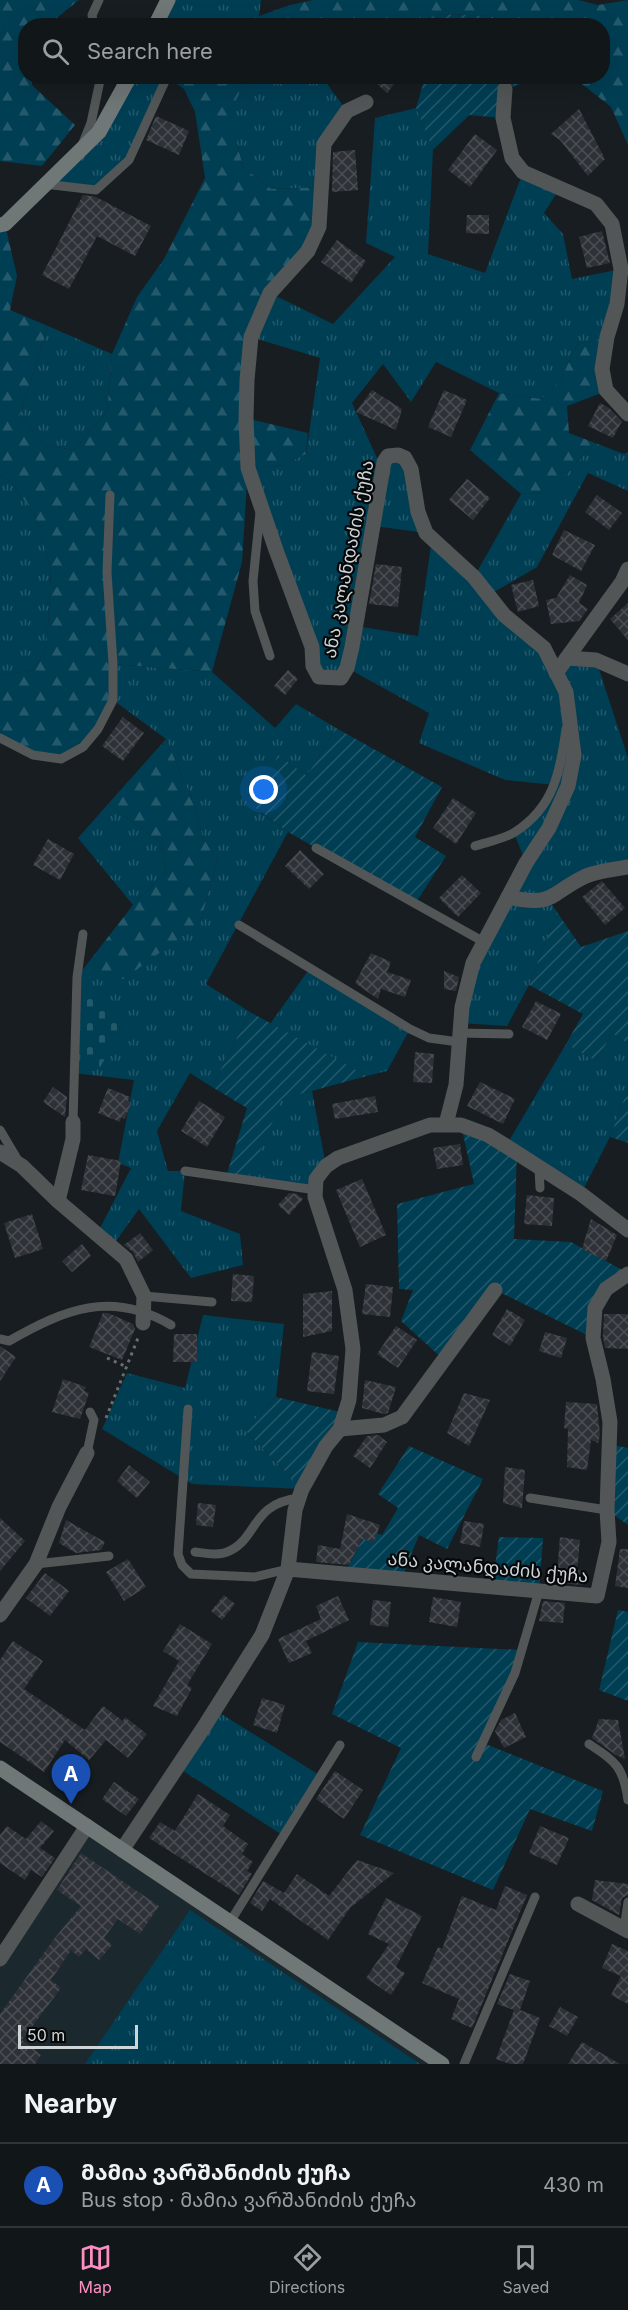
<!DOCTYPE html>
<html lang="en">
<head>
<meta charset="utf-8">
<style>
  :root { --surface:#111618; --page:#1e2325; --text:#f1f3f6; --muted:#9c9fa2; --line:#303537; --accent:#fb8fc4 }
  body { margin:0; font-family:Inter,"Noto Sans Georgian",sans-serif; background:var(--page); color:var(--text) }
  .scale { position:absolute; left:18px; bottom:15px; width:120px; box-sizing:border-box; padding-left:6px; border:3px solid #cfd4d6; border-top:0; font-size:16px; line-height:21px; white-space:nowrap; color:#cfd4d6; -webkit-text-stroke:4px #050708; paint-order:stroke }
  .you { position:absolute; left:264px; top:790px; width:21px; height:21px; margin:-15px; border:4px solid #fff; border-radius:50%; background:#1a73e8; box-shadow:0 0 0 9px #1a73e833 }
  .badge { display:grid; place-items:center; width:39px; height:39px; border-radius:50%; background:var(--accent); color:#fff; font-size:20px; font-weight:700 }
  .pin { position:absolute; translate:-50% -50px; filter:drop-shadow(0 2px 3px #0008) }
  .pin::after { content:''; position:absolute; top:32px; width:21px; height:18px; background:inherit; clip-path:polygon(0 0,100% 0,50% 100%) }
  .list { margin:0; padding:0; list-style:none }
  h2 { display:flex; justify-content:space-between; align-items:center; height:78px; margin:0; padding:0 24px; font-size:26px }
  h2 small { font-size:20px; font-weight:400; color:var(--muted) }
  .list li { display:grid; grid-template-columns:39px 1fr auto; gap:18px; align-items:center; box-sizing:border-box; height:84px; padding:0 24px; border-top:2px solid var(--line) }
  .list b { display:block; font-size:22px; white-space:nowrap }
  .list p { margin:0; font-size:20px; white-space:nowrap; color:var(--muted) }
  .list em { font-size:20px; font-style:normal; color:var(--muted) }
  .icon { flex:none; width:33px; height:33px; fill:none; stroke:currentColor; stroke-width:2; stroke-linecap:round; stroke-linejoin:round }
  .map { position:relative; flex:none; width:628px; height:2064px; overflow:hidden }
  .search { position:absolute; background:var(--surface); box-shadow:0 6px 24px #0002; left:18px; right:18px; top:18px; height:66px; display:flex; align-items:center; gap:15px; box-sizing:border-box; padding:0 21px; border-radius:24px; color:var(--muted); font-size:22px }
  .sheet { height:162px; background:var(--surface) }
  nav { display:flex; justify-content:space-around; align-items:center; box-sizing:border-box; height:84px; border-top:2px solid var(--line); background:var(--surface); font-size:16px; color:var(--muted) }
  nav a { display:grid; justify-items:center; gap:3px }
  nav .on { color:var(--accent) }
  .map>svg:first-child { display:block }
  .built { fill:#1b282d }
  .grass { fill:url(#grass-tufts) }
  .forest { fill:url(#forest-firs) }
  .cemetery { fill:url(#cemetery-stones) }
  .garden { fill:url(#garden-furrows) }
  .building { fill:url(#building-cross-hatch) }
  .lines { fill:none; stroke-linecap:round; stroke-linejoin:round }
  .path { stroke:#686e70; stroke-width:3; stroke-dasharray:3 4.5; stroke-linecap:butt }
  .lane { stroke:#525656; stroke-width:9 }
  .street { stroke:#525656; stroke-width:15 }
  .secondary { stroke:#707777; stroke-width:15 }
  .labels { text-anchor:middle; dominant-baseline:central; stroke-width:4.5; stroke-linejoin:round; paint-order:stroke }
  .street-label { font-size:18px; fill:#cfd4d6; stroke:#050708 }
</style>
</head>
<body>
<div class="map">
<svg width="628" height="2064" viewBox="0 0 628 2064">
  <defs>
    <pattern id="grass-tufts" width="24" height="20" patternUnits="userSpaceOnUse" patternTransform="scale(1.5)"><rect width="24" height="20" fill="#003e54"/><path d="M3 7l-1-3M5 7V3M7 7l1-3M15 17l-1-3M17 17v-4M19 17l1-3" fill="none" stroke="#24596c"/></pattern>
    <pattern id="forest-firs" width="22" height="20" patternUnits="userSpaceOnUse" patternTransform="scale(1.5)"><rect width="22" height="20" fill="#003e54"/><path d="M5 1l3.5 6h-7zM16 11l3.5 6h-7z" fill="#24596c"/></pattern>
    <pattern id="cemetery-stones" width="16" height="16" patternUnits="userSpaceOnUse" patternTransform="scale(1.5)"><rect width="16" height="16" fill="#003e54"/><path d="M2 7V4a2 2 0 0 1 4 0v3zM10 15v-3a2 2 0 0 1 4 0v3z" fill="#24596c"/></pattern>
    <pattern id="garden-furrows" width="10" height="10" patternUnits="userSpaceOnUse" patternTransform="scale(1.5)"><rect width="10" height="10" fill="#003e54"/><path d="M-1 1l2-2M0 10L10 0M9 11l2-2" fill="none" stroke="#24596c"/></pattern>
    <pattern id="building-cross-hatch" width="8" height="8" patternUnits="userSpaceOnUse" patternTransform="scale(1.5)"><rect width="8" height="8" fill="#2e3238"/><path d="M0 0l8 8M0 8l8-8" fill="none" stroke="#4b4f54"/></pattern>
  </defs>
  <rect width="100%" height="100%" fill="#171d20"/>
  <polygon class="built" points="87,1826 442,2064 0,2064 0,1959"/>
  <g class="grass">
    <polygon points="168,0 261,0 259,17 231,25 155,26"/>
    <polygon points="130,77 167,77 129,160 96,190 44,184 81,148"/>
    <polygon points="260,77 322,77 347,111 324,144 323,187 271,189 243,167 237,143 226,118 243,86"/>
    <polygon points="416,108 433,150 428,254 485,273 523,172 560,188 544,213 563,234 572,279 621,269 607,337 577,345 560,381 541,399 499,393 436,362 411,402 383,364 352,403 382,469 398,455 426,533 374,526 356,626 418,636 432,538 474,577 521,494 549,493 595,443 624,454 628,452 628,491 588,473 537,567 489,595 556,672 567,658 596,660 628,758 628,867 588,875 549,900 557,912 529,985 507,1026 460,1023 473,963 526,863 514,833 542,809 555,785 505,780 419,743 429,713 347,668 319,677 248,468 283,465 306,454 320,358 251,337 270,293 333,324 395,257 366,243 375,118"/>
    <polygon points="48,326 112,354 107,412 74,450 45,445 20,416"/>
    <polygon points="0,475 12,483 35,515 51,570 47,645 34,670 0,675"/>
    <polygon points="113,664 212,672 275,728 296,704 336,728 307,776 279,756 255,808 288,832 206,984 250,1012 212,1087 190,1073 157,1131 168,1171 185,1171 181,1211 240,1234 243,1265 191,1278 139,1209 111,1248 97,1234 131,1168 118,1163 134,1080 73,1073 77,977 200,923 217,861 202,835 191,797 166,739 113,700"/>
    <polygon points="108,804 161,843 166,872 133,905 78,838"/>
    <polygon points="310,968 410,1029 387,1071 367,1076 270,1024"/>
    <polygon points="612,1033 628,1044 628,1088 610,1137 581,1194 506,1146 566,1044 596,1061"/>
    <polygon points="312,1091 326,1166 316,1190 248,1180 281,1099"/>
    <polygon points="203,1315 284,1324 276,1397 245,1430 302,1489 192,1484 102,1429 127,1373 185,1388"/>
    <polygon points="215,1710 321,1776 284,1836 177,1767"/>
    <polygon points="190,1910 420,2064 85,2064"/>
  </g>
  <g class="forest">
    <polygon points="0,0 79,0 48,25 26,26 26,76 32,77 32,85 75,125 42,166 0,161"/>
    <polygon points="313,0 578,0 598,5 628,0 628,145 611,107 573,77 602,76 602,26 514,25 490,16 443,14 400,25 231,26 290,5"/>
    <polygon points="167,77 260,77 243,86 227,118 237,143 243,167 271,189 323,187 319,227 270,292 251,337 246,418 308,433 306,454 283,465 248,468 242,562 212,672 114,664 113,700 98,729 61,759 33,755 0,738 0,675 34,670 47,645 51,570 35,515 12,483 0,475 0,225 5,224 17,276 10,310 48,326 20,416 45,445 74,450 107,412 112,354 137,297 164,259 205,178 195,112 184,89"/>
    <polygon points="607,337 607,391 567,406 569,433 595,443 549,493 521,494 470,450 499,393 541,399 560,381 577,345"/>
    <polygon points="166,739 191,797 202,835 217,861 200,923 124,979 77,977 133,905 166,872 161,843 108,804"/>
  </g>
  <polygon class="cemetery" points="81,986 127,1021 99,1069 81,1073"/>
  <g class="garden">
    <polygon points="442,14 490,16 514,25 422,25 420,20"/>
    <polygon points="425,77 543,77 505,89 503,118 469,115 433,150 416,108"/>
    <polygon points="336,728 442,787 415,837 446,856 415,904 288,832 254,807 278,755 307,776"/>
    <polygon points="557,912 581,947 628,931 628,1044 612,1033 596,1061 566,1044 583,1014 529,985"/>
    <polygon points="250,1012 367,1076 282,1099 248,1180 226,1177 247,1108 212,1087"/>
    <polygon points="628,1088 628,1143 610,1137"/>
    <polygon points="461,1125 517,1154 514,1239 571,1242 628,1273 606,1289 593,1338 495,1290 444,1360 401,1321 413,1290 399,1289 397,1204 474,1184"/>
    <polygon points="276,1397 345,1413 302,1489 245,1430"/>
    <polygon points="609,1444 628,1448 628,1525 607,1510"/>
    <polygon points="409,1446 483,1479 447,1549 419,1535 401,1580 344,1575 367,1530 382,1535 398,1508 378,1494"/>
    <polygon points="499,1537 543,1538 539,1591 492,1588"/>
    <polygon points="618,1610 628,1612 628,1701 599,1690"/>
    <polygon points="358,1642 521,1650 483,1743 603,1791 592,1831 530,1809 493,1890 360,1835 401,1748 332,1714"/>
  </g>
  <g class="building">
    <polygon points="368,76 400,76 387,93"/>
    <polygon points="579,109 605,159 588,176 560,140 551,134"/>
    <polygon points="156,116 189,131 179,155 146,140"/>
    <polygon points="475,134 497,150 470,187 448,170"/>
    <polygon points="355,150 358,190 332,192 333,152"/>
    <polygon points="83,195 96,197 151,226 135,256 97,236 69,289 42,275"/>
    <polygon points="467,215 489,215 489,234 466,233"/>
    <polygon points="602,231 610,263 587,268 579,237"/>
    <polygon points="337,240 366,261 351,283 321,262"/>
    <polygon points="372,390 402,409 396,430 356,412"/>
    <polygon points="444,390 467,400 451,437 428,427"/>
    <polygon points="600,403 609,408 622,421 613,438 588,426"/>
    <polygon points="467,479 490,498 473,520 449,500"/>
    <polygon points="597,495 622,513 609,530 585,512"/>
    <polygon points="564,530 595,545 581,571 552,555"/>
    <polygon points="376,564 402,567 398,607 369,604"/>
    <polygon points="570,575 587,585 579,603 588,609 579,621 551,624 546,600 556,598"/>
    <polygon points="533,580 539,606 518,612 511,585"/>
    <polygon points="628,603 628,640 610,619"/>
    <polygon points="288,670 298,679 285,695 274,686"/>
    <polygon points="123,717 144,733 123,761 102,746"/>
    <polygon points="453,798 476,813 456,844 433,828"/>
    <polygon points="48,839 74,854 60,880 33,865"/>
    <polygon points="300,850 324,874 309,889 285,866"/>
    <polygon points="462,875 481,893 458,917 439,898"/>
    <polygon points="602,881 625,908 605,925 582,897"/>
    <polygon points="371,953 391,962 387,972 411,980 405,997 381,989 378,999 355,983"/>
    <polygon points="444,971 459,977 456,991 444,989"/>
    <polygon points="536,1001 561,1014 547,1040 522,1027"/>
    <polygon points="415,1052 434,1054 432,1083 413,1082"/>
    <polygon points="480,1082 515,1099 503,1124 467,1106"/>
    <polygon points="53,1087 67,1097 65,1117 43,1102"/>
    <polygon points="108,1088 130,1097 128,1101 131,1103 125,1119 121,1117 120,1122 98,1113"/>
    <polygon points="375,1096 378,1112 335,1119 332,1104"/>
    <polygon points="199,1101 225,1117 207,1147 181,1131"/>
    <polygon points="460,1144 463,1165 437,1169 433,1148"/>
    <polygon points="88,1155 121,1161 115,1196 81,1190"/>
    <polygon points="362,1179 386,1235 360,1247 336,1190"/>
    <polygon points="289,1193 297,1194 303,1199 289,1215 278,1205"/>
    <polygon points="527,1195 554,1198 552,1226 524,1224"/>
    <polygon points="32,1214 43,1249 15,1258 4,1223"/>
    <polygon points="591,1219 617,1235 606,1261 582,1249"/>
    <polygon points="140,1233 153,1250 138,1262 133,1252 124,1245"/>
    <polygon points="82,1244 91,1256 72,1272 62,1261"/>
    <polygon points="233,1274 254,1276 252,1302 231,1301"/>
    <polygon points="366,1284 393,1287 390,1317 362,1314"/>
    <polygon points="332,1291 332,1331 303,1337 303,1294"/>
    <polygon points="507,1309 525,1320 510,1346 492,1335"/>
    <polygon points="103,1313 108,1313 133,1324 135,1329 122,1360 89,1347"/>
    <polygon points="604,1314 628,1314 628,1349 605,1348 603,1337"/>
    <polygon points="396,1326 417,1340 398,1368 377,1354"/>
    <polygon points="545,1332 567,1338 561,1358 539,1351"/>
    <polygon points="174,1334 197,1334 197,1362 173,1362"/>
    <polygon points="0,1346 16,1357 0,1381"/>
    <polygon points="312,1352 339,1356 334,1394 307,1391"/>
    <polygon points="63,1379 86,1387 84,1391 89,1393 80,1419 52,1412"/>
    <polygon points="365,1380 396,1387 388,1413 384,1414 362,1408"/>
    <polygon points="464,1393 490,1400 469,1446 447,1433"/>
    <polygon points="566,1402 597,1404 600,1435 598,1443 591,1440 587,1470 567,1467 568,1429 564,1428"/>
    <polygon points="378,1435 387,1442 370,1468 353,1456 367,1436"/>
    <polygon points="129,1465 150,1482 137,1498 117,1481"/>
    <polygon points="505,1467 525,1470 522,1508 503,1503"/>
    <polygon points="198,1503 216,1505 213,1527 196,1525"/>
    <polygon points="347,1514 380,1525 374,1542 362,1539 349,1565 316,1562 318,1545 340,1549"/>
    <polygon points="0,1518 25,1541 0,1571"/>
    <polygon points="66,1520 105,1542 101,1550 76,1553 59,1543"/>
    <polygon points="464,1521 484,1524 480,1547 460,1543"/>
    <polygon points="560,1537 580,1540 577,1570 585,1570 584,1585 556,1583"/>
    <polygon points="620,1549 628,1549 628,1588 615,1586"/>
    <polygon points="128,1559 146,1587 124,1601 106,1572"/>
    <polygon points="45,1573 69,1591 50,1616 26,1598"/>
    <polygon points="224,1595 235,1604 222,1620 211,1611"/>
    <polygon points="338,1596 349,1620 306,1641 312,1653 289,1663 278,1639 321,1619 316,1606"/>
    <polygon points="433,1597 461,1602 457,1627 429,1622"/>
    <polygon points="373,1600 391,1602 388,1627 370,1625"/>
    <polygon points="543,1601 565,1603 563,1623 539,1621"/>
    <polygon points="180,1624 212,1644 187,1685 192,1688 177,1716 153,1706 179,1661 163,1651"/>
    <polygon points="13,1641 43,1661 24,1689 85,1730 103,1706 123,1721 125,1717 147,1734 128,1758 106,1740 89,1760 65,1740 44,1772 0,1742 0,1660"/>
    <polygon points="262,1698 285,1705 277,1733 253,1725"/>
    <polygon points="515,1713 526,1737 504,1748 495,1731 501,1720"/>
    <polygon points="599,1719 618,1720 625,1759 616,1755 592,1738"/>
    <polygon points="335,1771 363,1790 344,1819 316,1799"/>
    <polygon points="114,1782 139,1799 126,1816 102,1799"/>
    <polygon points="198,1794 230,1815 223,1826 248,1844 242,1854 253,1862 247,1871 252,1874 239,1895 149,1838 160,1822 175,1831"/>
    <polygon points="41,1821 54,1831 40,1848 55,1858 42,1877 31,1870 25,1880 0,1863 0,1835 7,1826 26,1839"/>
    <polygon points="540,1826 569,1838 557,1865 529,1853"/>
    <polygon points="81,1853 159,1906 140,1934 118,1919 104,1938 112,1945 99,1960 86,1949 79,1957 71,1950 51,1980 61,1988 22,2040 41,2055 35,2064 0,2064 0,2014 54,1939 81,1906 57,1890"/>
    <polygon points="357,1860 394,1873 350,1908 328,1940 270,1899 262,1911 250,1903 263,1881 284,1893 297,1874 329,1896"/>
    <polygon points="595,1880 628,1884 628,1895 622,1898 619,1915 592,1900"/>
    <polygon points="505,1886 527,1895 472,2028 451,2019 459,1999 422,1983 438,1947 442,1949 462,1896 496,1910"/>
    <polygon points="386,1898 422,1916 396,1967 405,1973 391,1995 366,1978 389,1944 368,1934"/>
    <polygon points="612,1944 628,1951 628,2004 611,1995 621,1976 602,1968"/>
    <polygon points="510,1974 530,1981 520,2010 540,2018 523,2064 510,2064 496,2059 514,2010 497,2004"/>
    <polygon points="560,2007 578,2017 567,2036 549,2026"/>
    <polygon points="582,2042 620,2064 568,2064"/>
  </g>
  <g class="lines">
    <g class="path">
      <polyline points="107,1358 127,1367"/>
      <polyline points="106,1418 138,1338"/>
    </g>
    <g class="lane">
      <polyline points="94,26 92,15 99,0"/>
      <polyline points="83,143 91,123 101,76"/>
      <polyline points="44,184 96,190 129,160 167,77"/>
      <polyline points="260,512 253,581 255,611 270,656"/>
      <polyline points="0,738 33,755 61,759 83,747 98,729 113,700 113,664 107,572 110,495"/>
      <path d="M475,846C487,842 504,839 515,832C554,807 560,772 566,729"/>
      <polyline points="316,848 484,942"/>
      <polyline points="239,925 410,1029 429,1038 459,1042"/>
      <polyline points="460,1033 509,1034"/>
      <polyline points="73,1122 77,977 83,934"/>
      <polyline points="0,1130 19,1162"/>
      <polyline points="539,1168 540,1188"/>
      <polyline points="185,1171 316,1190"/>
      <polyline points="144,1296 212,1302"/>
      <path d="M0,1339L9,1341C65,1309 111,1290 171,1325"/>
      <polyline points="188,1409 178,1554 182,1565 191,1574 255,1577 288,1569"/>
      <polyline points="87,1453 94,1420 90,1412"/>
      <polyline points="530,1498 607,1510"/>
      <path d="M195,1552C204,1553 219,1556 227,1552C258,1540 250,1503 300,1498"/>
      <polyline points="36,1564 109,1556"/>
      <path d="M589,1744C616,1762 623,1766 628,1800"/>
      <polyline points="476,1757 515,1673 539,1591"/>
      <polyline points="230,1922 340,1745"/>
      <polyline points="624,1929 628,1902"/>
      <polyline points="464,2064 535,1897"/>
    </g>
    <g class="street">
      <polyline points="505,89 503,118 512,158 523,172 596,204 612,224 621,269 617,304 607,337 602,369 606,390 628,414"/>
      <polyline points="366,102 347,111 324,144 319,227 308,251 270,293 251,337 247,380 246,418 248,468 276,550 312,647 313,666 319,677 341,678 347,668 352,647 384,462 388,456 398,455 405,458 411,469 418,512 426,533 474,577 504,615 544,648 566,692 574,755 568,786 549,828 526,863 473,963 462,1007 456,1085 446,1124"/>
      <polyline points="567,658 596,660 628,674"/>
      <polyline points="556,673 622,582 628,569"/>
      <path d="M508,897C556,907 548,894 586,876C598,871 615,869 628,867"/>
      <polyline points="0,1152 22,1166 58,1201 126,1259 144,1296 143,1323"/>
      <polyline points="58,1201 73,1139 73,1122"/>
      <polyline points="340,1429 384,1425 402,1417 495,1290"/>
      <polyline points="288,1569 597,1596 609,1542 607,1510 610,1422 603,1379 593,1338 595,1308 606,1289 628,1274"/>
      <polyline points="0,1615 36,1564 59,1507 87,1453"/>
      <polyline points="122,1850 204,1727 262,1635 288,1569 295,1510 302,1489 326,1446 340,1429 349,1400 353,1349 345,1290 315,1197 316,1179 326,1166 338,1158 430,1125 461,1125 488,1135 506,1146 581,1194 628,1230"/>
      <polyline points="578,1904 628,1931"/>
      <polyline points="0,1959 87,1826"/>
    </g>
    <g class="secondary">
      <polyline points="155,26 168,0"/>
      <polyline points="0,225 5,224 99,132 130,76"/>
      <polyline points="0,1768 442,2064"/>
    </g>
  </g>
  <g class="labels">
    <g class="street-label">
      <text transform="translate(348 559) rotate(-79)">ანა კალანდაძის ქუჩა</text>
      <text transform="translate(488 1567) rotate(5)">ანა კალანდაძის ქუჩა</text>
    </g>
  </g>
</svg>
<div class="scale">50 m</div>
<div class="you"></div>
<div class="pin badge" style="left:71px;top:1804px;background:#1a4fb4">A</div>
<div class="search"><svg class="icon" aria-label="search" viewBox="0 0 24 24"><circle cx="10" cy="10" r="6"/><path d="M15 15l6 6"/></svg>Search here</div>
</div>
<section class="sheet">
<h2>Nearby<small></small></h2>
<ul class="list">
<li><span class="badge" style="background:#1a4fb4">A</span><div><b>მამია ვარშანიძის ქუჩა</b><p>Bus stop · მამია ვარშანიძის ქუჩა</p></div><em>430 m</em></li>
</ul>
</section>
<nav>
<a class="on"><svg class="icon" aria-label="map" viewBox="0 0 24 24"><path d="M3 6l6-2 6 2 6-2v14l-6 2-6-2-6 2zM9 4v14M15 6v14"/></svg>Map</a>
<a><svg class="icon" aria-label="directions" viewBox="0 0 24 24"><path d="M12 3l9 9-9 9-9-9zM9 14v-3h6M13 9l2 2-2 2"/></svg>Directions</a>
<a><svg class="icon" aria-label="saved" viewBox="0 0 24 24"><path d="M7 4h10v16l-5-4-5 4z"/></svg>Saved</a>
</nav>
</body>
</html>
